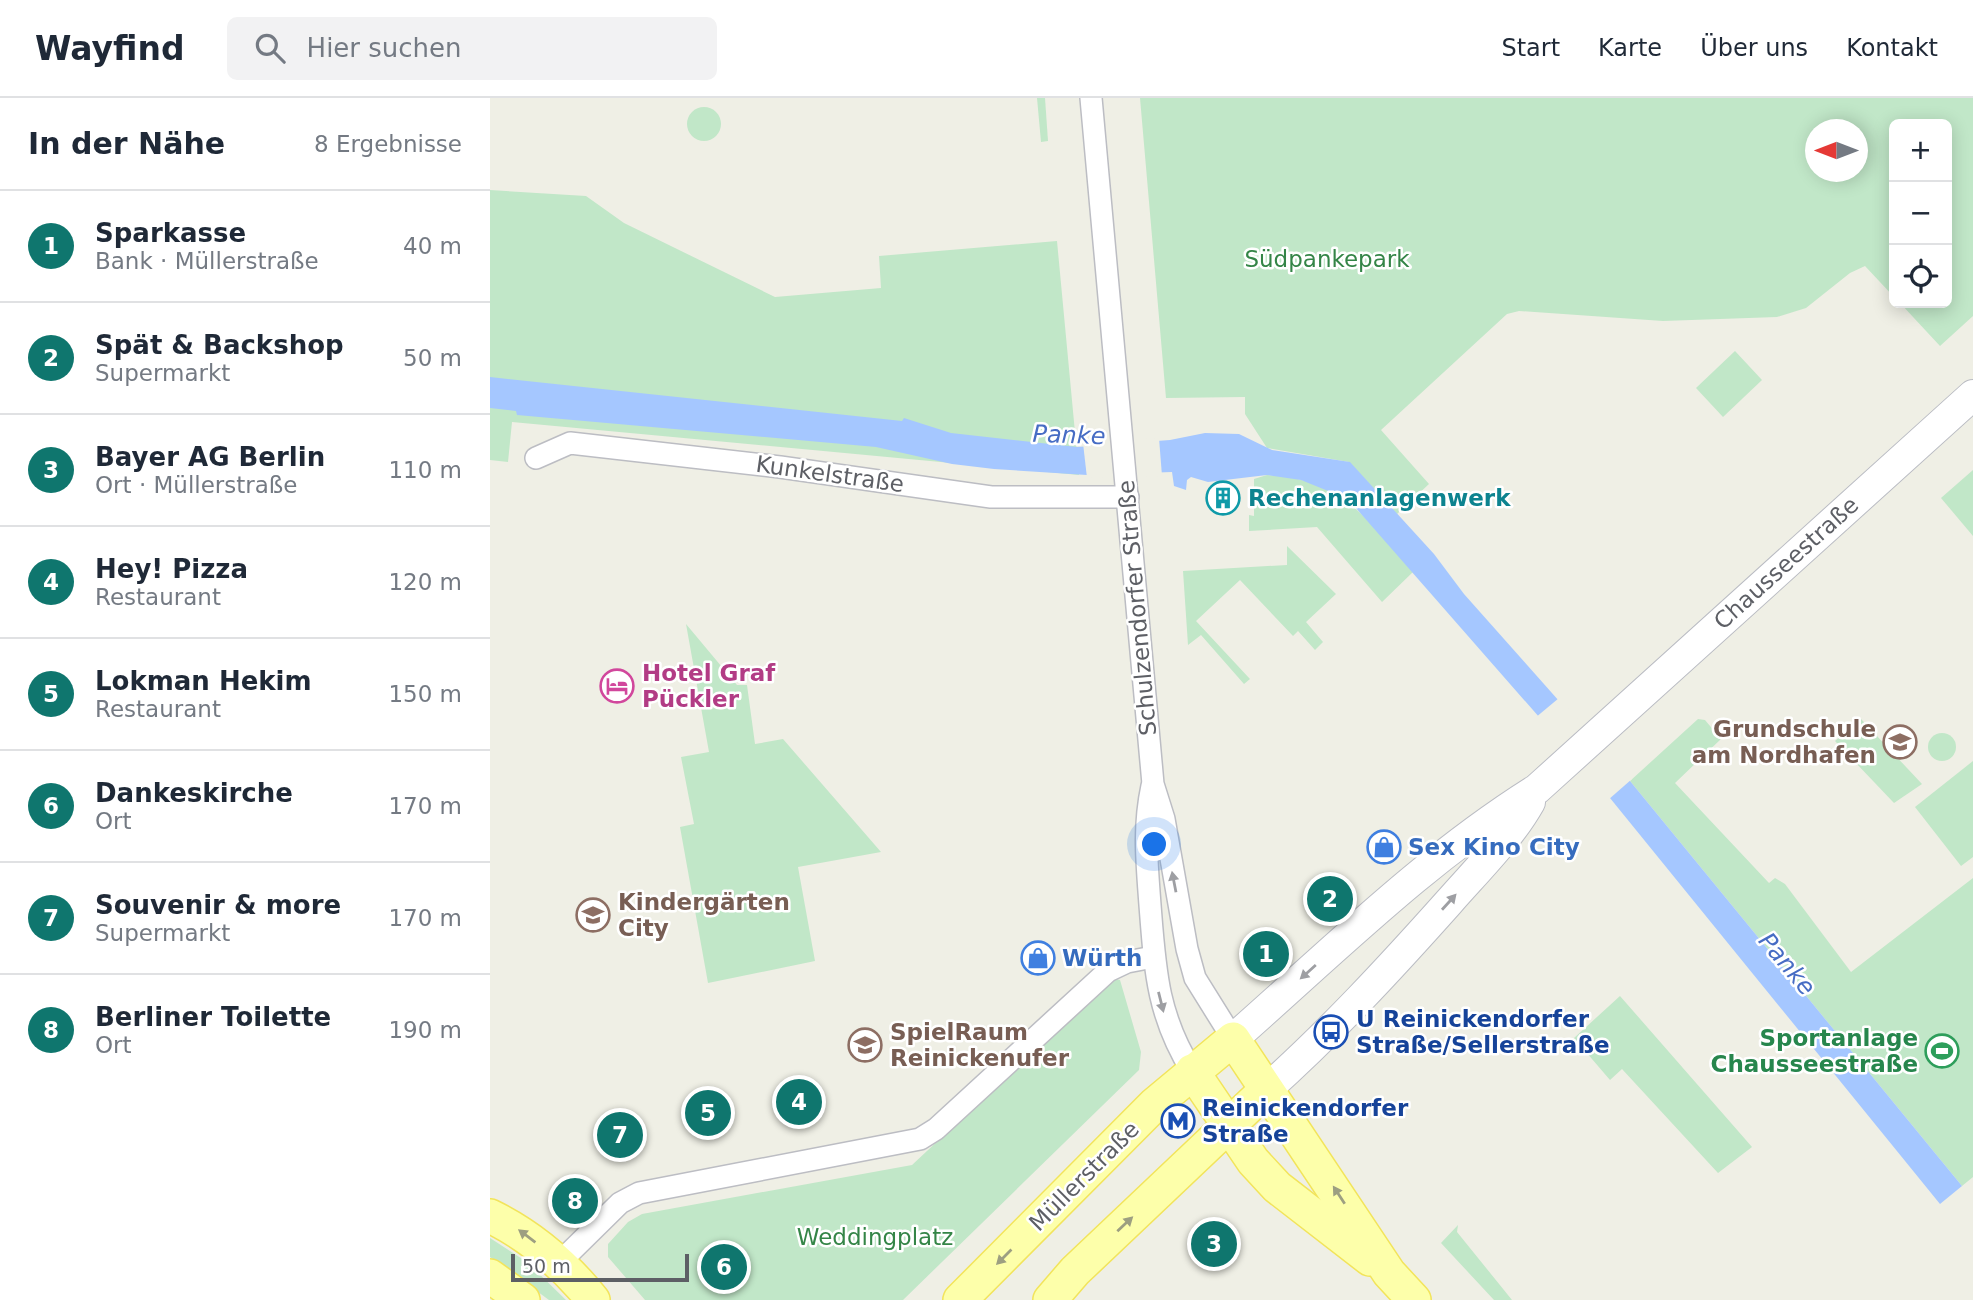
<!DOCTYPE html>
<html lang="de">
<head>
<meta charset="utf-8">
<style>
  :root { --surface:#fff; --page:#f2f2f3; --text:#1f2937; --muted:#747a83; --line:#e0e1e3; --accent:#0f766e }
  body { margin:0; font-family:"DejaVu Sans",sans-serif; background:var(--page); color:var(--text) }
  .controls { position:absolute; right:21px; top:21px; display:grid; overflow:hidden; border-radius:10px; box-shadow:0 4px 18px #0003 }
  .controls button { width:63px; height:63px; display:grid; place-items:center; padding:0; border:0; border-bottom:2px solid var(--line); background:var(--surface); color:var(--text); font:35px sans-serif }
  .compass { position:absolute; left:1315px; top:21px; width:63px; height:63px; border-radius:50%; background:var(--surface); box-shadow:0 4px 18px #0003; rotate:270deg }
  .scale { position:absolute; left:21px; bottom:18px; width:178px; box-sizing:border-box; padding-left:7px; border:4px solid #5d5f65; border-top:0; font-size:19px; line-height:24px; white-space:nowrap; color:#5d5f65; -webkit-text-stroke:5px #fff; paint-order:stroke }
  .you { position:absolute; left:665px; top:747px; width:24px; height:24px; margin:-18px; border:5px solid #fff; border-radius:50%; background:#1a73e8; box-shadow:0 0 0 10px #1a73e833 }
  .badge { display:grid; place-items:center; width:46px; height:46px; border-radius:50%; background:var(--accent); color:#fff; font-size:23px; font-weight:700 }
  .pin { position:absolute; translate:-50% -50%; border:4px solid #fff; box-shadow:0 2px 7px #0006 }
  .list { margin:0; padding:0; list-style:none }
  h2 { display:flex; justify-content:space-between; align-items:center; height:91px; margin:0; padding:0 28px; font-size:30px }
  h2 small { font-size:23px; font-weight:400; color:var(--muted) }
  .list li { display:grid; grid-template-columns:46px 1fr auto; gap:21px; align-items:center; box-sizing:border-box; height:112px; padding:0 28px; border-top:2px solid var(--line) }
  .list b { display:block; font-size:26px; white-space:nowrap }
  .list p { margin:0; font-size:23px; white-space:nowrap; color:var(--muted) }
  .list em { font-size:23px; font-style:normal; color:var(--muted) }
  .icon { flex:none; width:38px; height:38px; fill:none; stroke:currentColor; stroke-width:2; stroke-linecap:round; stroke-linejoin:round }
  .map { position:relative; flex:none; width:1483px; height:1202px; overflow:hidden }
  header { display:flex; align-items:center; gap:42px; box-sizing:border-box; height:98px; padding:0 35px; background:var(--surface); border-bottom:2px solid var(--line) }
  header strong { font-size:33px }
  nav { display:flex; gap:38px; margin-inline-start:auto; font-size:24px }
  .search { width:490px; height:63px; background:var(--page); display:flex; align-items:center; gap:18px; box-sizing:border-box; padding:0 24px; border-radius:10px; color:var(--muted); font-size:26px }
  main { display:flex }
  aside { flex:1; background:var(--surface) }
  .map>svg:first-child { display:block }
  .green { fill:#c1e7c8; fill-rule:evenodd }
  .water { fill:#a5c7ff }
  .pier { fill:#efefe5 }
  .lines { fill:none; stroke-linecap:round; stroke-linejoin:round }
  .street-casing { stroke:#bcbdc3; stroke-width:24 }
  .secondary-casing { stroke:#babcc3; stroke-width:32 }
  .primary-casing { stroke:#f2e45b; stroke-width:36 }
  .street { stroke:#fff; stroke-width:21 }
  .secondary { stroke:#fff; stroke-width:30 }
  .primary { stroke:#fdffaa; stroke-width:33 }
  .oneway { fill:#9e9fa3 }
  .oneway2 { fill:#9d9f81 }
  .labels { text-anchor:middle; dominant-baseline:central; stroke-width:5; stroke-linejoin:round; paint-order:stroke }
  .park-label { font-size:23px; fill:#348547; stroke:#fff }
  .street-label { font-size:23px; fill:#5d5f65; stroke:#fff }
  .culture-label { font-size:23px; font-weight:bold; fill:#0d838f; stroke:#fff; text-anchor:start }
  .hotel-label { font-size:23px; font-weight:bold; fill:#b23c85; stroke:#fff; text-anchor:start }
  .education-label { font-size:23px; font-weight:bold; fill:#785e54; stroke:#fff; text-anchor:start }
  .shop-label { font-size:23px; font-weight:bold; fill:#366cbe; stroke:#fff; text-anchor:start }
  .transit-label { font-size:23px; font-weight:bold; fill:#164399; stroke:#fff; text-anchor:start }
  .leisure-label { font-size:23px; font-weight:bold; fill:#27864d; stroke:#fff; text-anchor:end }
  .water-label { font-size:24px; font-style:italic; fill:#466cc4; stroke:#fff }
</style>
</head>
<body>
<header>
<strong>Wayfind</strong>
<div class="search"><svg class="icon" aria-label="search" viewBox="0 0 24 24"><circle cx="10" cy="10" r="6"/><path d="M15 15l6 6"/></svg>Hier suchen</div>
<nav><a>Start</a><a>Karte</a><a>Über uns</a><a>Kontakt</a></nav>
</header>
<main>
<aside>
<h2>In der Nähe<small>8 Ergebnisse</small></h2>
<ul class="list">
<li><span class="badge">1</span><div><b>Sparkasse</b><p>Bank · Müllerstraße</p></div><em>40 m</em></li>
<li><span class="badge">2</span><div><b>Spät &amp; Backshop</b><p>Supermarkt</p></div><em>50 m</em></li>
<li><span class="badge">3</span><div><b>Bayer AG Berlin</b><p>Ort · Müllerstraße</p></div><em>110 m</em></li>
<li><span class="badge">4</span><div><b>Hey! Pizza</b><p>Restaurant</p></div><em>120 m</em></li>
<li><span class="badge">5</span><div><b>Lokman Hekim</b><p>Restaurant</p></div><em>150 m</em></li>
<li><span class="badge">6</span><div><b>Dankeskirche</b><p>Ort</p></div><em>170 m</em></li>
<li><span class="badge">7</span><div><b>Souvenir &amp; more</b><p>Supermarkt</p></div><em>170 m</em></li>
<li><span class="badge">8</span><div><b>Berliner Toilette</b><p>Ort</p></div><em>190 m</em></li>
</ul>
</aside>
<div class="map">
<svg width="1483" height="1202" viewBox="0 0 1483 1202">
  <rect width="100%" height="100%" fill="#efefe5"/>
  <g class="green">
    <polygon points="547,0 555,0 558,43 551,44"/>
    <path d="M650,0H1483V218L1450,248L1410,205H1457V26H1404V199L1375,168L1360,175L1316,210L1287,219L1173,223L1029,213L1017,216L891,332L939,386L907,416L859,364L777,350L755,316V299L676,300ZM1325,32H1367V74H1325Z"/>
    <circle cx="214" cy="26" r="17"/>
    <polygon points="0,92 96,98 134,125 285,199 391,190 389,158 567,143 589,377 22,324 18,364 0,362"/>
    <polygon points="1245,253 1272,282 1233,319 1206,290"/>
    <polygon points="1483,372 1483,438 1451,400"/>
    <path d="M777,377C854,381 877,422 923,474L892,504L827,429L759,433V417L764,418V381Z"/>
    <polygon points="797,448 846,496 816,524 833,544 825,552 808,533 803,538 750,482 706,523 760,581 754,586 711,537 698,547 693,473 797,467"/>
    <polygon points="196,526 247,587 257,587 265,646 293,641 391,754 308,769 325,863 218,885 190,729 204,726 191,659 219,654"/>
    <polygon points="1208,621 1215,622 1231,641 1185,685 1279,785 1285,780 1295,786 1361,874 1483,780 1483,1079 1472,1088 1140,683"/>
    <polygon points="1371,621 1432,686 1404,705 1345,643"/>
    <circle cx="1452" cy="649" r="14"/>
    <polygon points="1483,663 1483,759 1471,768 1425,709"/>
    <polygon points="622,880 630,882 651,954 649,972 413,1202 155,1202 118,1159 118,1146 138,1124 152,1116 422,1067"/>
    <polygon points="1130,898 1262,1049 1228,1075 1132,971 1120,982 1084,940"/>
    <polygon points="968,1127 967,1134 1022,1202 1004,1202 951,1145"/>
    <polygon points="0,1140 37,1164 76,1202 59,1202 0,1159"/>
  </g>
  <polygon class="water" points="0,279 412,323 414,320 461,335 587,349 680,342 715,335 749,336 782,352 860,364 944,456 974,496 1140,683 1472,1088 1450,1106 1120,700 865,409 853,399 811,382 777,377 718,384 701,379 697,382 696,392 684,388 682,374 597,377 504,371 462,366 386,349 27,317 26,313 0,310"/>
  <g class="pier">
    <polygon points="669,340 672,378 597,380 593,345"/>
    <polygon points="1069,600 1142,681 1118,702 1045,620"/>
  </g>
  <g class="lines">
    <defs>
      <g id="street">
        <polyline points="601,0 663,686 674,721 697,851 705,880 743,941"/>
        <polyline points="46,360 80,345 290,369 501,399 638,399"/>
        <path d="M662,688C653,730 657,765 660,807C665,871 667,917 702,973"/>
        <polyline points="69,1165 130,1105 149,1095 430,1041 446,1031 618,873 637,864 663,859"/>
      </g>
      <g id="secondary">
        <path d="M743,941C841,855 935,761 1047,691L1483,297"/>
        <path d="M776,992C842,933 901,869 959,804C987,772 1019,741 1040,704"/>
      </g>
      <g id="primary">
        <polyline points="702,973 763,1063 787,1089 880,1161"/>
        <path d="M0,1118C41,1138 74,1166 103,1202"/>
        <polyline points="0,1178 33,1202"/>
        <polyline points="470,1202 665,1006 743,941 899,1175 924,1202"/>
        <polyline points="560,1202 585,1173 776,992"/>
      </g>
    </defs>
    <use href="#street" class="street-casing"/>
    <use href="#secondary" class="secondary-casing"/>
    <use href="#primary" class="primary-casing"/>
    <use href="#street" class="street"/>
    <use href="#secondary" class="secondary"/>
    <use href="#primary" class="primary"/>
  </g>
  <defs><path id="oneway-solid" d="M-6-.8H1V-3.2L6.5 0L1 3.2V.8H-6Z" transform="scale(1.75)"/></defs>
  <g class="oneway">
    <use href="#oneway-solid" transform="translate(684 784) rotate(-101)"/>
    <use href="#oneway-solid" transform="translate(959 804) rotate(-48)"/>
    <use href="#oneway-solid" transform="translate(818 874) rotate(138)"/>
    <use href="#oneway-solid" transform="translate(671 904) rotate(76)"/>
  </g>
  <g class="oneway2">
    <use href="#oneway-solid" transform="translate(849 1097) rotate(-123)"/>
    <use href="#oneway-solid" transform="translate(635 1126) rotate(-43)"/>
    <use href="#oneway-solid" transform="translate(37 1138) rotate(-143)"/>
    <use href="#oneway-solid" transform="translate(514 1159) rotate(135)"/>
  </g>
  <defs>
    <symbol id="building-ring" viewBox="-11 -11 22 22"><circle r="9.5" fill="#fff" stroke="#0f9aa8" stroke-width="1.5"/><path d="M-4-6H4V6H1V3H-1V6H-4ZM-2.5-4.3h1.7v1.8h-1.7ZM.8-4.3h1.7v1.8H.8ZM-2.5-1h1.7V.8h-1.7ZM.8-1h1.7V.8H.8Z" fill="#0f9aa8"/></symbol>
    <symbol id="hotel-ring" viewBox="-11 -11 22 22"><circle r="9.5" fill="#fff" stroke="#d1479c" stroke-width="1.5"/><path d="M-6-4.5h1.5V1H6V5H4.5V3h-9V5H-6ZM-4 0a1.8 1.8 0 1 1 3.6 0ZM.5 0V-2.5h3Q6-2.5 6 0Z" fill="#d1479c"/></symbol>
    <symbol id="school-ring" viewBox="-11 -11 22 22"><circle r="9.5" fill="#fff" stroke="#8d6e63" stroke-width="1.5"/><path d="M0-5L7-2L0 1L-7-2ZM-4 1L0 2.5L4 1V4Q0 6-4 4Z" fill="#8d6e63"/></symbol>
    <symbol id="shop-ring" viewBox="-11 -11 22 22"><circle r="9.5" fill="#fff" stroke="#3f7fe0" stroke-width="1.5"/><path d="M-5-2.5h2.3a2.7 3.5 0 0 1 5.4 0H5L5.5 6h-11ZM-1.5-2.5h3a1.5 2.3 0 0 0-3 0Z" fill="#3f7fe0"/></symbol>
    <symbol id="bus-ring" viewBox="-11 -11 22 22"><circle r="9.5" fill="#fff" stroke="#1a4fb4" stroke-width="1.5"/><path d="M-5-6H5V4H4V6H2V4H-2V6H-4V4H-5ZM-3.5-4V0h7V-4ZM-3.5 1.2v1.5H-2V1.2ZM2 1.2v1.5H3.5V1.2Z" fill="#1a4fb4"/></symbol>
    <symbol id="stadium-ring" viewBox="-11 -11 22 22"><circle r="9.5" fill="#fff" stroke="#2e9e5b" stroke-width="1.5"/><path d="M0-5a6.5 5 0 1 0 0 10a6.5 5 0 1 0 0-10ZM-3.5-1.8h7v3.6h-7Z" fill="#2e9e5b"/></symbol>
    <symbol id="metro-ring" viewBox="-11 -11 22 22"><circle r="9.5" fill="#fff" stroke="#1a4fb4" stroke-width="1.5"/><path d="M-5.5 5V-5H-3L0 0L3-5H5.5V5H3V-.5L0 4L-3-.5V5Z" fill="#1a4fb4"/></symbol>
  </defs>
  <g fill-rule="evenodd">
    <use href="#building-ring" x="714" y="381" width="38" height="38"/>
    <use href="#hotel-ring" x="108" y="569" width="38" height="38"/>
    <use href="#school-ring" x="1391" y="625" width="38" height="38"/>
    <use href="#shop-ring" x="875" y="730" width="38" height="38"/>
    <use href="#school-ring" x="84" y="798" width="38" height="38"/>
    <use href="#shop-ring" x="529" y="841" width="38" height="38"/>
    <use href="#bus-ring" x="822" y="915" width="38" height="38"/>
    <use href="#school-ring" x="356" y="928" width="38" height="38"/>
    <use href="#stadium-ring" x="1433" y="934" width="38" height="38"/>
    <use href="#metro-ring" x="669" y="1004" width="38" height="38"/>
  </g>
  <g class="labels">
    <g class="park-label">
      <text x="837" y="161">Südpankepark</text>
      <text x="385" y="1139">Weddingplatz</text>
    </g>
    <g class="street-label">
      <text transform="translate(340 376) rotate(8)">Kunkelstraße</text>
      <text transform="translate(1296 465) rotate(-42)">Chausseestraße</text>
      <text transform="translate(647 510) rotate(-95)">Schulzendorfer Straße</text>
      <text transform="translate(594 1078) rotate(-45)">Müllerstraße</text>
    </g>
    <g class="culture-label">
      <text x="758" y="400">Rechenanlagenwerk</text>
    </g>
    <g class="hotel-label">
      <text x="152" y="575">Hotel Graf<tspan x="152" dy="26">Pückler</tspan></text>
    </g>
    <g class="education-label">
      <text x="1386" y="631" text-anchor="end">Grundschule<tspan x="1386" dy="26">am Nordhafen</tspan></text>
      <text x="128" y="804">Kindergärten<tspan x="128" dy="26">City</tspan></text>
      <text x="400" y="934">SpielRaum<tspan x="400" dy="26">Reinickenufer</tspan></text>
    </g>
    <g class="shop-label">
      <text x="918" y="749">Sex Kino City</text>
      <text x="572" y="860">Würth</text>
    </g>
    <g class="transit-label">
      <text x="866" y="921">U Reinickendorfer<tspan x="866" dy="26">Straße/Sellerstraße</tspan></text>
      <text x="712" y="1010">Reinickendorfer<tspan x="712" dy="26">Straße</tspan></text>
    </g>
    <g class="leisure-label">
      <text x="1428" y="940">Sportanlage<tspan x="1428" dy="26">Chausseestraße</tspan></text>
    </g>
    <g class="water-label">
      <text transform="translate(579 337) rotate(2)">Panke</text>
      <text transform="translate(1297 866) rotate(50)">Panke</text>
    </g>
  </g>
</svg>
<div class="controls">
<button>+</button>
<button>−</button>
<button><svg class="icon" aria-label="locate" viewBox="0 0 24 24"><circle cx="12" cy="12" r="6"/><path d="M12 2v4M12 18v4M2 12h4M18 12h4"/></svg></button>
</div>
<svg class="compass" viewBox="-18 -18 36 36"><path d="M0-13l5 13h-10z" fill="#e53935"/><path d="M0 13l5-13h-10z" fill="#747a83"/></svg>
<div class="scale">50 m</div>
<div class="you"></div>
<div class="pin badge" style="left:776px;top:856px">1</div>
<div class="pin badge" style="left:840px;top:801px">2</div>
<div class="pin badge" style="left:724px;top:1146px">3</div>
<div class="pin badge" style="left:309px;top:1004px">4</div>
<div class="pin badge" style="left:218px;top:1015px">5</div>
<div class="pin badge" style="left:234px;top:1169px">6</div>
<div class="pin badge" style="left:130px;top:1037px">7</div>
<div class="pin badge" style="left:85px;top:1103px">8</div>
</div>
</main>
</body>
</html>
